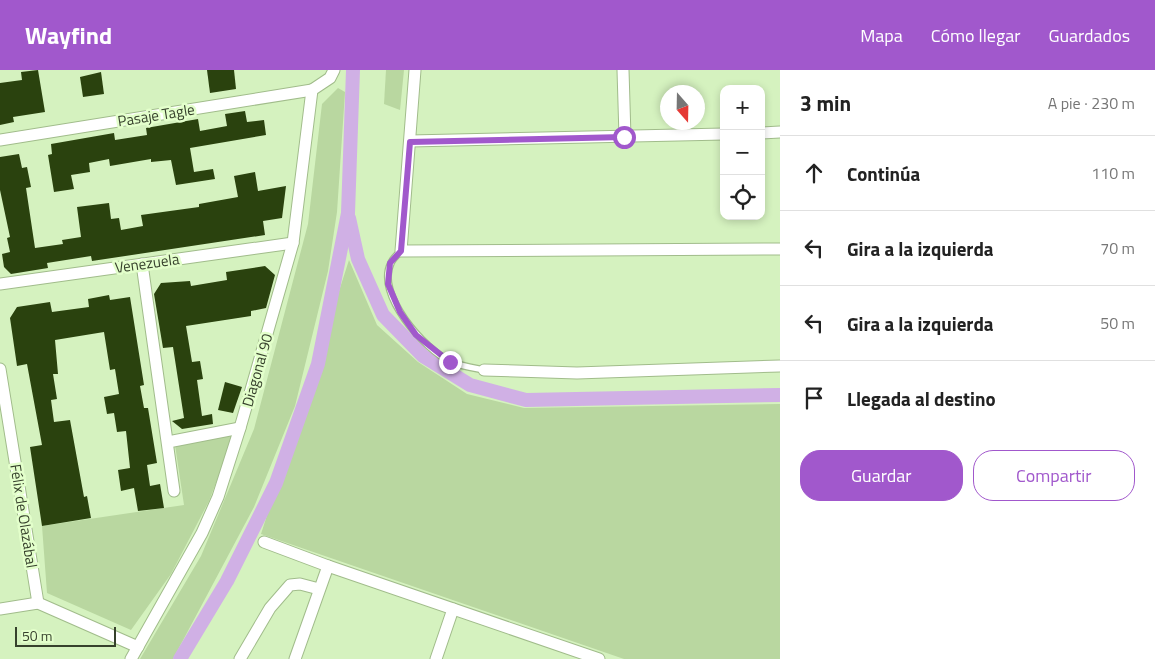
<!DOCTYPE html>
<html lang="es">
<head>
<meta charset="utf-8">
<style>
  :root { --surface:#fff; --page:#f6f6f6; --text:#222; --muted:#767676; --line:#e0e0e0; --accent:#a158cc }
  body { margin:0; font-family:"Titillium Web",sans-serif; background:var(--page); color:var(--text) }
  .controls { position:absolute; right:15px; top:15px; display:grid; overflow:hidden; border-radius:10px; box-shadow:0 2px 8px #0003 }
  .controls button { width:45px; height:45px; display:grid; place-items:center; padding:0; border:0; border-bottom:1px solid var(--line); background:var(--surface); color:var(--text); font:25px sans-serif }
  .compass { position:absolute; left:660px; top:15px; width:45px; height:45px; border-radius:50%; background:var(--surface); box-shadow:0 2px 8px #0003; rotate:160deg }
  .scale { position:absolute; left:15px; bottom:12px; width:101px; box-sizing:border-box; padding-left:5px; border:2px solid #36412c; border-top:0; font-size:14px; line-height:18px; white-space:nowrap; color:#36412c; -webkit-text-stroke:4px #e3ffcb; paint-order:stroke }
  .stop { position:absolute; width:15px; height:15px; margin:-11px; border:4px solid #a158cc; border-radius:50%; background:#fff }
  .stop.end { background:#a158cc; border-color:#fff; box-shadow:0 1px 5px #0008 }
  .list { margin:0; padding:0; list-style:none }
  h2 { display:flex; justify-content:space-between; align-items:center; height:65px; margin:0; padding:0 20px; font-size:21px }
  h2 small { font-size:16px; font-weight:400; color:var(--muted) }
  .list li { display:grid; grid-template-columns:32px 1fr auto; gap:15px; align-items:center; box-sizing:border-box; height:75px; padding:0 20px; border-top:1px solid var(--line) }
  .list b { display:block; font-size:19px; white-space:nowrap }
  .list em { font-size:16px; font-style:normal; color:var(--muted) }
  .actions { display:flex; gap:10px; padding:15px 20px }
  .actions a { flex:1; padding:11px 0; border:1px solid var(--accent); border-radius:20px; text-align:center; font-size:18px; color:var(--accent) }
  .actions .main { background:var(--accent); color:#fff }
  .icon { flex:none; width:28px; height:28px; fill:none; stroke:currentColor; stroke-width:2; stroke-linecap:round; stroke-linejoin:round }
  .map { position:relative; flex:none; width:780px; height:589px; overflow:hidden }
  header { display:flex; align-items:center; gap:30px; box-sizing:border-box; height:70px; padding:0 25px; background:var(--accent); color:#fff }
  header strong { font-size:24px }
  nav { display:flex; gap:28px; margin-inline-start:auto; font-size:18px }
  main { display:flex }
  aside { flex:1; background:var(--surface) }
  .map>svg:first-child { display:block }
  .green { fill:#b9d7a0 }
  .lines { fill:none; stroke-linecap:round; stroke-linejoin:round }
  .canal { stroke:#d0b0e5; stroke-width:14 }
  .building { fill:#2a420e }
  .service-casing { stroke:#a1bc8b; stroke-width:8 }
  .minor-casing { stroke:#a1bc8b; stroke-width:13 }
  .service { stroke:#fff; stroke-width:5.5 }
  .minor { stroke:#fff; stroke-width:11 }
  .route { stroke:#a158cc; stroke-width:6 }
  .labels { text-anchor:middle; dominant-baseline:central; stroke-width:5; stroke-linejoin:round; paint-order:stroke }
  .street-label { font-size:15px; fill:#36412c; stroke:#e3ffcb }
</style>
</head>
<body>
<header>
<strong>Wayfind</strong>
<nav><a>Mapa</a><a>Cómo llegar</a><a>Guardados</a></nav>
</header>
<main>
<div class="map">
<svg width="780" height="589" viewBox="0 0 780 589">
  <rect width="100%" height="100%" fill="#d5f2bf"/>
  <g class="green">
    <polygon points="386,0 404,0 400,40 384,34"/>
    <polygon points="338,18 345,22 337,142 328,201 295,336 254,437 173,589 140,589 201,486 254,359 308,154 322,34"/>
    <polygon points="349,190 377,255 418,292 467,324 524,338 780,334 780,589 624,589 261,464"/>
    <polygon points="234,365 209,431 171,504 131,560 47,523 42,456 184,435 175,375"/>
  </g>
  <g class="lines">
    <g class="canal">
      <polyline points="349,148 358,189 383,245 423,286 470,315 526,330 780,325"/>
      <polyline points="180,589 227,511 276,413 318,294 348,143 353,0"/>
    </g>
  </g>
  <g class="building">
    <polygon points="38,0 45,42 13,47 14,52 0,55 0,13 22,10 21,2"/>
    <polygon points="207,0 234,0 236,19 210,23"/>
    <polygon points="101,2 104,24 83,27 80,7"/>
    <polygon points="245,41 247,52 264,50 266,65 190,78 194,102 213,99 215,109 176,115 171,90 151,92 151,89 110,96 109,89 89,93 90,102 71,105 74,119 54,122 48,85 52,84 51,74 114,63 115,70 147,65 146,58 198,49 200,61 227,56 225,44"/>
    <polygon points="19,84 22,98 27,97 31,117 26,118 35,178 63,174 62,170 81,167 77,137 109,133 111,149 119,148 121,160 143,156 141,145 199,137 199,134 238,127 234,106 255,102 258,121 286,116 282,148 263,151 265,165 92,191 91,186 47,193 48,198 11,204 4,197 2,184 10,182 7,168 10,167 0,120 0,87"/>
    <polygon points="265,196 275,205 266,238 251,241 251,246 186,256 192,292 200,291 203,309 197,310 202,346 212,344 213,354 182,359 172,351 184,348 173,277 163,278 154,224 161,213 190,211 191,216 227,210 226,202"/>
    <polygon points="109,225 110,230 130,227 144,315 140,316 144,338 148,338 157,393 147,395 150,416 160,414 164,438 138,441 134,418 121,421 118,400 130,398 126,361 117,362 114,343 107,344 104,327 119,324 115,299 110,300 104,262 55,270 58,304 53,304 57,329 51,330 54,352 70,350 84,427 87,426 91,448 42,456 30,377 42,375 27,294 17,296 10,248 17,237 50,232 52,242 89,237 88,229"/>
    <polygon points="225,312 242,317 233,343 218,340"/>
  </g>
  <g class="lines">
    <defs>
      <path id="service" d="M401,181C398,184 393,188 391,193C375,224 424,279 451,292C461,296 474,298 484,300"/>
      <g id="minor">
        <polyline points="415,0 401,181 780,179"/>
        <polyline points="623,0 625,67"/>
        <polyline points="761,63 780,62"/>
        <polyline points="0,70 312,20"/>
        <polyline points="410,71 724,64"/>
        <polyline points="142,194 174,421"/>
        <polyline points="0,214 293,173"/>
        <polyline points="0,299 38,533"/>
        <polyline points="484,300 577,303 780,296"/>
        <polyline points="168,372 240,358"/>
        <polyline points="264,472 328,496 599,589"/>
        <polyline points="0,539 38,533 138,577"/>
        <polyline points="131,589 202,463 218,427 240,358 293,173 312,20 330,8 334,0"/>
        <polyline points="240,589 270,538 290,515 300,514 319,519"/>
        <polyline points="295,589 328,496"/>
        <polyline points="436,589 453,539"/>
      </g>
    </defs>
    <use href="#service" class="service-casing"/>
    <use href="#minor" class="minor-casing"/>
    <use href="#service" class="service"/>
    <use href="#minor" class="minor"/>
  </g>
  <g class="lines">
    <polyline class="route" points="450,292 416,265 400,242 388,214 390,193 401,181 410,72 624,67"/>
  </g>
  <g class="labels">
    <g class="street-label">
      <text transform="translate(156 45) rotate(-9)">Pasaje Tagle</text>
      <text transform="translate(147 193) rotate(-8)">Venezuela</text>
      <text transform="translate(257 300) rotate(-74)">Diagonal 90</text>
      <text transform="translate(24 446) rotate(81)">Félix de Olazábal</text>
    </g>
  </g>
</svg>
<div class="controls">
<button>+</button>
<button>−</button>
<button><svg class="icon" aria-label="locate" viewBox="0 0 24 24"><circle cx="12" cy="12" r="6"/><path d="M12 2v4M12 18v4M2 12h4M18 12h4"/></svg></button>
</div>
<svg class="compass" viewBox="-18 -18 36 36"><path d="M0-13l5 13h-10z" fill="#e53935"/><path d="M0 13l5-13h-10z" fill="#767676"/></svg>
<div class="scale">50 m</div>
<div class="stop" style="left:624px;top:67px"></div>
<div class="stop end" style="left:450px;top:292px"></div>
</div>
<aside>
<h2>3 min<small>A pie · 230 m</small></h2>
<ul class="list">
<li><svg class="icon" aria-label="ahead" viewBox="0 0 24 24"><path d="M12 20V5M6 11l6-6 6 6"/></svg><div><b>Continúa</b></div><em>110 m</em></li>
<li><svg class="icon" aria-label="left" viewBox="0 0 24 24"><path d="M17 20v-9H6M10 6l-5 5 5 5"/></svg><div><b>Gira a la izquierda</b></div><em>70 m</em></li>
<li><svg class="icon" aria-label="left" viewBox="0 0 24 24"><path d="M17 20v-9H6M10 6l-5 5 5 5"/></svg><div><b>Gira a la izquierda</b></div><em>50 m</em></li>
<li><svg class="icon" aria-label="arrive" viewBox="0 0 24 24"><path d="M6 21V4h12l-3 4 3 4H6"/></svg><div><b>Llegada al destino</b></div></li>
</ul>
<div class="actions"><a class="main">Guardar</a><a>Compartir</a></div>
</aside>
</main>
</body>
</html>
